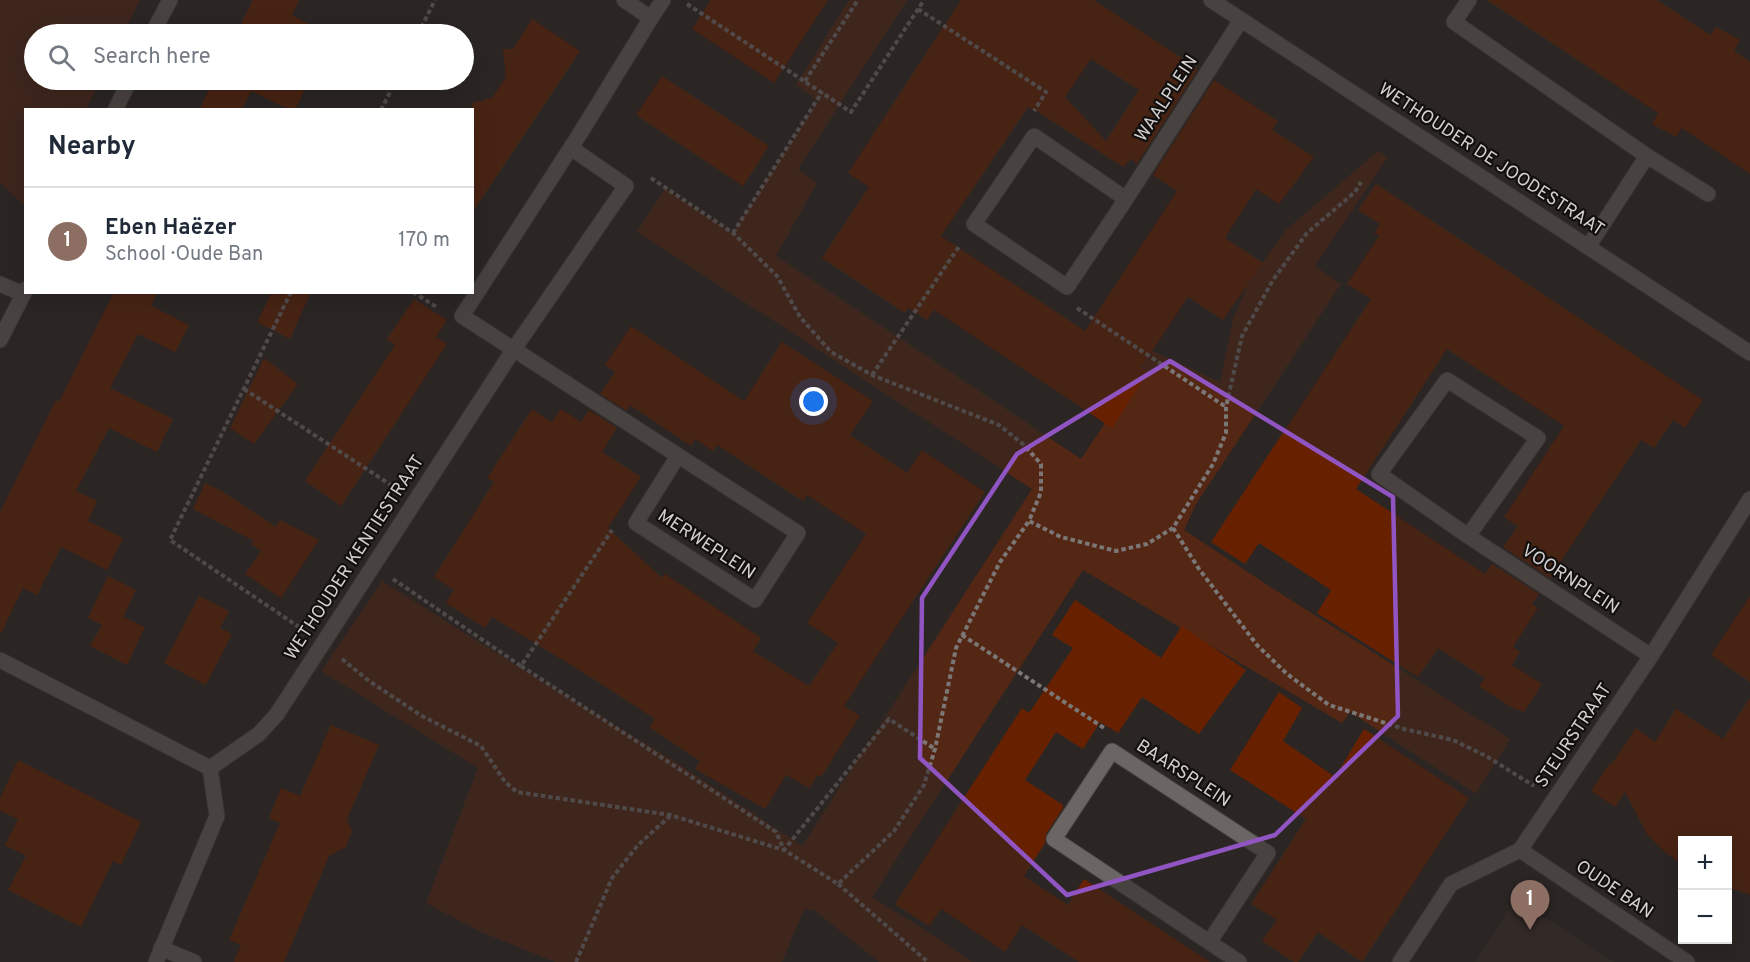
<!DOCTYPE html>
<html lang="en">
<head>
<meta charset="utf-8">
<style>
  :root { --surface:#fff; --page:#f2f2f3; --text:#1f2937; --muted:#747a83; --line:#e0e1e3; --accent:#4a6c8f }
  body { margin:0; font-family:Overpass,sans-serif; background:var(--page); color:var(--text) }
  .controls { position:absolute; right:18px; bottom:18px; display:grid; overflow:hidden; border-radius:0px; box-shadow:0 6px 24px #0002 }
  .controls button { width:54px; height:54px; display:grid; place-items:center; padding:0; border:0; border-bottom:2px solid var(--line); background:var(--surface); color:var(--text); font:30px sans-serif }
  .you { position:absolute; left:814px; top:402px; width:21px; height:21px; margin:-15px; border:4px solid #fff; border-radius:50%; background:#1a73e8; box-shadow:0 0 0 9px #1a73e833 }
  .badge { display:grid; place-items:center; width:39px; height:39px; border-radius:50%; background:var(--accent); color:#fff; font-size:20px; font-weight:700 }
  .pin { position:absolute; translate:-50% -50px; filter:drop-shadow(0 2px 3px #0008) }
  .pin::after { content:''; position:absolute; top:32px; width:21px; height:18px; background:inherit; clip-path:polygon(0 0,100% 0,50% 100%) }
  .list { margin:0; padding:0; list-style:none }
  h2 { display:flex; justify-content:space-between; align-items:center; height:78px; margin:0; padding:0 24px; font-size:26px }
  h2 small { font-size:20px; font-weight:400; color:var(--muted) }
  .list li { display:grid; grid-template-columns:39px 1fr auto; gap:18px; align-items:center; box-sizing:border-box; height:108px; padding:0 24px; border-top:2px solid var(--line) }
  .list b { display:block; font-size:22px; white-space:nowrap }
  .list p { margin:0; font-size:20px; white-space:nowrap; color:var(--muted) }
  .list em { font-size:20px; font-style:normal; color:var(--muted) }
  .icon { flex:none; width:33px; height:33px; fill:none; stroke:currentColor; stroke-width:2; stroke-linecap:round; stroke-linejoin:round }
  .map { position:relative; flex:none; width:1750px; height:962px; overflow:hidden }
  .search { position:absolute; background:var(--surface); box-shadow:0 6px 24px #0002; left:24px; top:24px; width:450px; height:66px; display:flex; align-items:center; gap:15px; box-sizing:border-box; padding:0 21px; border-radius:33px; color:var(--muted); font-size:22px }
  .panel { position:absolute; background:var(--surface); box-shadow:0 6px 24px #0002; left:24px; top:108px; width:450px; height:186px; border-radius:0px }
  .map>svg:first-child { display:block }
  .built { fill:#3a2f2b }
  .green { fill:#542715 }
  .building { fill:#682100; fill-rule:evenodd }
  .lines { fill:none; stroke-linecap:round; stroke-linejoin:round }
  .lane-casing { stroke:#454140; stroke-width:17 }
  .street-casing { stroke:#454140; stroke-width:17 }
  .path { stroke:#7b7776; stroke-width:4; stroke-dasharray:4.5 3; stroke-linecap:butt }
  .lane { stroke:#6b6563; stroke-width:15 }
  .street { stroke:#6b6563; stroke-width:15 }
  .marked { fill:none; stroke:#9155c3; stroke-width:4.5; stroke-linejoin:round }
  .labels { text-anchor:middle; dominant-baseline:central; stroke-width:4.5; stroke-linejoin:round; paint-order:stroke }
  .street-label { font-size:18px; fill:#d3d0cf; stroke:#12100f }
</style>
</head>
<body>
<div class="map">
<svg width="1750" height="962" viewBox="0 0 1750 962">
  <rect width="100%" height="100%" fill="#2b2624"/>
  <polygon class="built" points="1516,899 1614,962 1475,962"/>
  <g class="green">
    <polygon points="0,0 140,0 123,34 34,34 34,80 101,80 86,109 26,110 25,206 0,183"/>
    <polygon points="849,0 907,0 798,169 817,183 776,256 1081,459 1153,351 1220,382 1233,319 1250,279 1287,229 1378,151 1388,157 1315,266 1341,284 1196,504 1184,530 1272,588 1510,739 1476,794 1350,712 1342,723 1083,570 872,897 947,944 972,962 879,962 815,911 805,909 802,914 782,962 555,962 481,932 426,903 478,768 321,671 382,581 530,674 674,761 802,846 1032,489 637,232 665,189 732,233 818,101 796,85"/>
  </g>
  <g class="building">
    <polygon points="253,0 299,0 292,15 309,24 303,34 252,34 239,28"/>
    <polygon points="711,0 828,0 774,83 692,29"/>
    <path d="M961,0H1094L1198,69L1137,164L1131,159L1123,167L1032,108L1031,109L1028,107L941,236L1085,331L1177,191L1153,175L1214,80L1278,121L1272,130L1314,157L1279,204L1256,189L1225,238L1263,263L1223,320L1188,297L1141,368L1148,372L1112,428L934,310L927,320L908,308L905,313L822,258L869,187L848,173ZM1091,59L1139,90L1106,141L1065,97Z"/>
    <polygon points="1487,0 1657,0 1710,35 1716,27 1740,40 1734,51 1750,62 1750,174 1682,128 1676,137 1652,124 1658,113"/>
    <polygon points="532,19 580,51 472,213 472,103 492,98 506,77 503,49 513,49"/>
    <polygon points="662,76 769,146 743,186 636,115"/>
    <polygon points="214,80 309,80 295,110 290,110 251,91 242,110 199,110"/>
    <polygon points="1376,184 1703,400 1685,428 1673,420 1654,448 1641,440 1550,578 1503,547 1518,526 1504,517 1564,426 1447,349 1356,489 1485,574 1492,564 1539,594 1532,604 1538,608 1513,647 1520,652 1512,665 1542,684 1524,712 1511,707 1479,686 1485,678 1438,648 1418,677 1364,643 1317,613 1331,590 1259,543 1245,564 1211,542 1371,299 1347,284 1379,236 1374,233 1380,224 1358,210"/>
    <polygon points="114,292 158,292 151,306 189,325 175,352 138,334 110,388 173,419 157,452 109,428 76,491 97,501 88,521 123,538 107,570 61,547 37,595 23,588 0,635 0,512 56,400 59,402"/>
    <polygon points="272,292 311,292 290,339 257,322"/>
    <polygon points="414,299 447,320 436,337 447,344 341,506 305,481 395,345 387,339"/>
    <polygon points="631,326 744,401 782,342 873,401 850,435 907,473 922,450 985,492 844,706 860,716 821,777 818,775 809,788 786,775 765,809 695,769 700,761 649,727 655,719 589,676 492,617 485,628 446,603 454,590 434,577 494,482 487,478 532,409 552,422 561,409 581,422 589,410 617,428 602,452 641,477 608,528 662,578 665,574 761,638 753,651 809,686 838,643 807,623 866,534 807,495 803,501 717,445 713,451 695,439 691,446 630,405 627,411 600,394 615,372 605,365"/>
    <polygon points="264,358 298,384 254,444 230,428"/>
    <polygon points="205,483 223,492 276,527 280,520 319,540 281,598 245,574 261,551 251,544 254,541 193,509"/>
    <polygon points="108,576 136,590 123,617 145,627 127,665 90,646 102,625 88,618"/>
    <polygon points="199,596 229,611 220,628 232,634 206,685 164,663"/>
    <polygon points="1750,596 1750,682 1711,655"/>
    <polygon points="1075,600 1161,658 1182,626 1246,670 1199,734 1142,697 1118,733 1100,722 1083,749 1056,732 1025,780 1063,805 1063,808 1046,834 1045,843 1024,876 1068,905 1084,879 1210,962 1079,962 1022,925 1005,952 941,909 929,926 895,904 1022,708 1029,713 1073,648 1052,635"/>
    <polygon points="1279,692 1302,708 1283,741 1335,777 1364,729 1469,798 1362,962 1318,932 1298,962 1294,962 1262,941 1277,920 1251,904 1306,819 1230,770"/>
    <polygon points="1750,698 1750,895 1728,887 1728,840 1683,840 1683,865 1666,853 1647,834 1625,792 1615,807 1591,791 1609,764 1611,765 1636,728 1655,742 1676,709 1723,739"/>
    <polygon points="331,725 379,745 347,819 352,831 346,847 329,856 284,962 234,962 241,945 229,940 280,823 269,818 281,788 300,796"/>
    <polygon points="18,760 141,822 121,865 113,861 81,927 8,890 26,856 5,845 18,819 0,811 0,798"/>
  </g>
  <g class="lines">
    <defs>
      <g id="lane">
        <polyline points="1469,0 1454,22 1647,156 1588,247"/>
        <polyline points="651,18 663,0"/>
        <polyline points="581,132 651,18 624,0"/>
        <polyline points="1647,156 1708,194"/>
      </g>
      <g id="street">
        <polyline points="1211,0 1750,353"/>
        <polyline points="152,34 170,0"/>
        <polyline points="115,110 130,80"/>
        <polyline points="581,132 462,316 798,533 755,600 636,523 678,456"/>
        <polyline points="1126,199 1067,287 974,224 1034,136 1126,199 1241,20"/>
        <polyline points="0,284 23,294"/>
        <polyline points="0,340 26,289"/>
        <polyline points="1468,536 1538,438 1447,380 1379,474 1468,536 1651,656"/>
        <polyline points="0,660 210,768"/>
        <polyline points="210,768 259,734 277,714 514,349 626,186 571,148"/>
        <polyline points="1520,850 1687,962"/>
        <polyline points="1210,941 1268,853 1112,751 1054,839 1239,962"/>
        <polyline points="161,948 194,962"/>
        <polyline points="156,962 217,816 210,768"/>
        <polyline points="1400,962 1451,884 1520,850 1651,656 1750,499"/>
      </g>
    </defs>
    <use href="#lane" class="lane-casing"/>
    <use href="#street" class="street-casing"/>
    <g class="path">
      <polyline points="687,4 851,112 924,0"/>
      <polyline points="918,9 1046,92 1034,111"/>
      <polyline points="418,34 435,0"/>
      <polyline points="805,81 858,0"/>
      <polyline points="381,110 396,80"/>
      <polyline points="651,178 733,233 777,276 800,317 831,352 872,375 999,425 1024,445 1041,464 1041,492 1029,521 1061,537 1116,551 1147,544 1173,528 1213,464 1226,433 1226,407 1242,336 1273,280 1307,233 1355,192 1361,182"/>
      <polyline points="733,233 822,92"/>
      <polyline points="291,292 170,540 302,629"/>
      <polyline points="413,292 438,308"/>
      <polyline points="1077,308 1226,407"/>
      <polyline points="872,375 960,245"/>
      <polyline points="244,389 394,487"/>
      <polyline points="1173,528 1199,569 1257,645 1287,674 1329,705 1404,729 1453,740 1486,756 1534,786"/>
      <polyline points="393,579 521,666 612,530"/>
      <polyline points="962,635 1104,728"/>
      <polyline points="342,659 369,681 422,716 481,746 505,782 517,792 670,815 784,850 838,884 894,831 924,785 935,749 956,648 1000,562 1029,521"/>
      <polyline points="521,666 776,832 784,850 889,719 935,749"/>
      <polyline points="838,884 928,962"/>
      <polyline points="576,962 612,878 638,845 670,816"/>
    </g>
    <use href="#lane" class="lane"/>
    <use href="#street" class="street"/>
  </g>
  <path d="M0 0H1750V962H0ZM1170,361L1393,497L1398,716L1275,835L1067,895L920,758L922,598L1017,454Z" fill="#2b2624" fill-opacity=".55" fill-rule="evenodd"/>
  <path class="marked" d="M1170,361L1393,497L1398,716L1275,835L1067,895L920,758L922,598L1017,454Z"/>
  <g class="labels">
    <g class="street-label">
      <text transform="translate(1167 99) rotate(-57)">WAALPLEIN</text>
      <text transform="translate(1491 160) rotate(33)">WETHOUDER DE JOODESTRAAT</text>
      <text transform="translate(706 545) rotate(33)">MERWEPLEIN</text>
      <text transform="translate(355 558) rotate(-57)">WETHOUDER KENTIESTRAAT</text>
      <text transform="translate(1570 580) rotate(33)">VOORNPLEIN</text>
      <text transform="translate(1574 736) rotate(-56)">STEURSTRAAT</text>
      <text transform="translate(1183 774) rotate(33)">BAARSPLEIN</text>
      <text transform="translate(1614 890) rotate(34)">OUDE BAN</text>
    </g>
  </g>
</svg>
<div class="controls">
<button>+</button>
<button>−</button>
</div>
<div class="you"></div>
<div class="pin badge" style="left:1530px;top:930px;background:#8d6e63">1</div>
<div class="search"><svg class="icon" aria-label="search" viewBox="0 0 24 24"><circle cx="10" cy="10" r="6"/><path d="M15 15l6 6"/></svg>Search here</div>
<section class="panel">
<h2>Nearby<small></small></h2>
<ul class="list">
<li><span class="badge" style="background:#8d6e63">1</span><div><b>Eben Haëzer</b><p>School · Oude Ban</p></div><em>170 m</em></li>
</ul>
</section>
</div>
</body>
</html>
